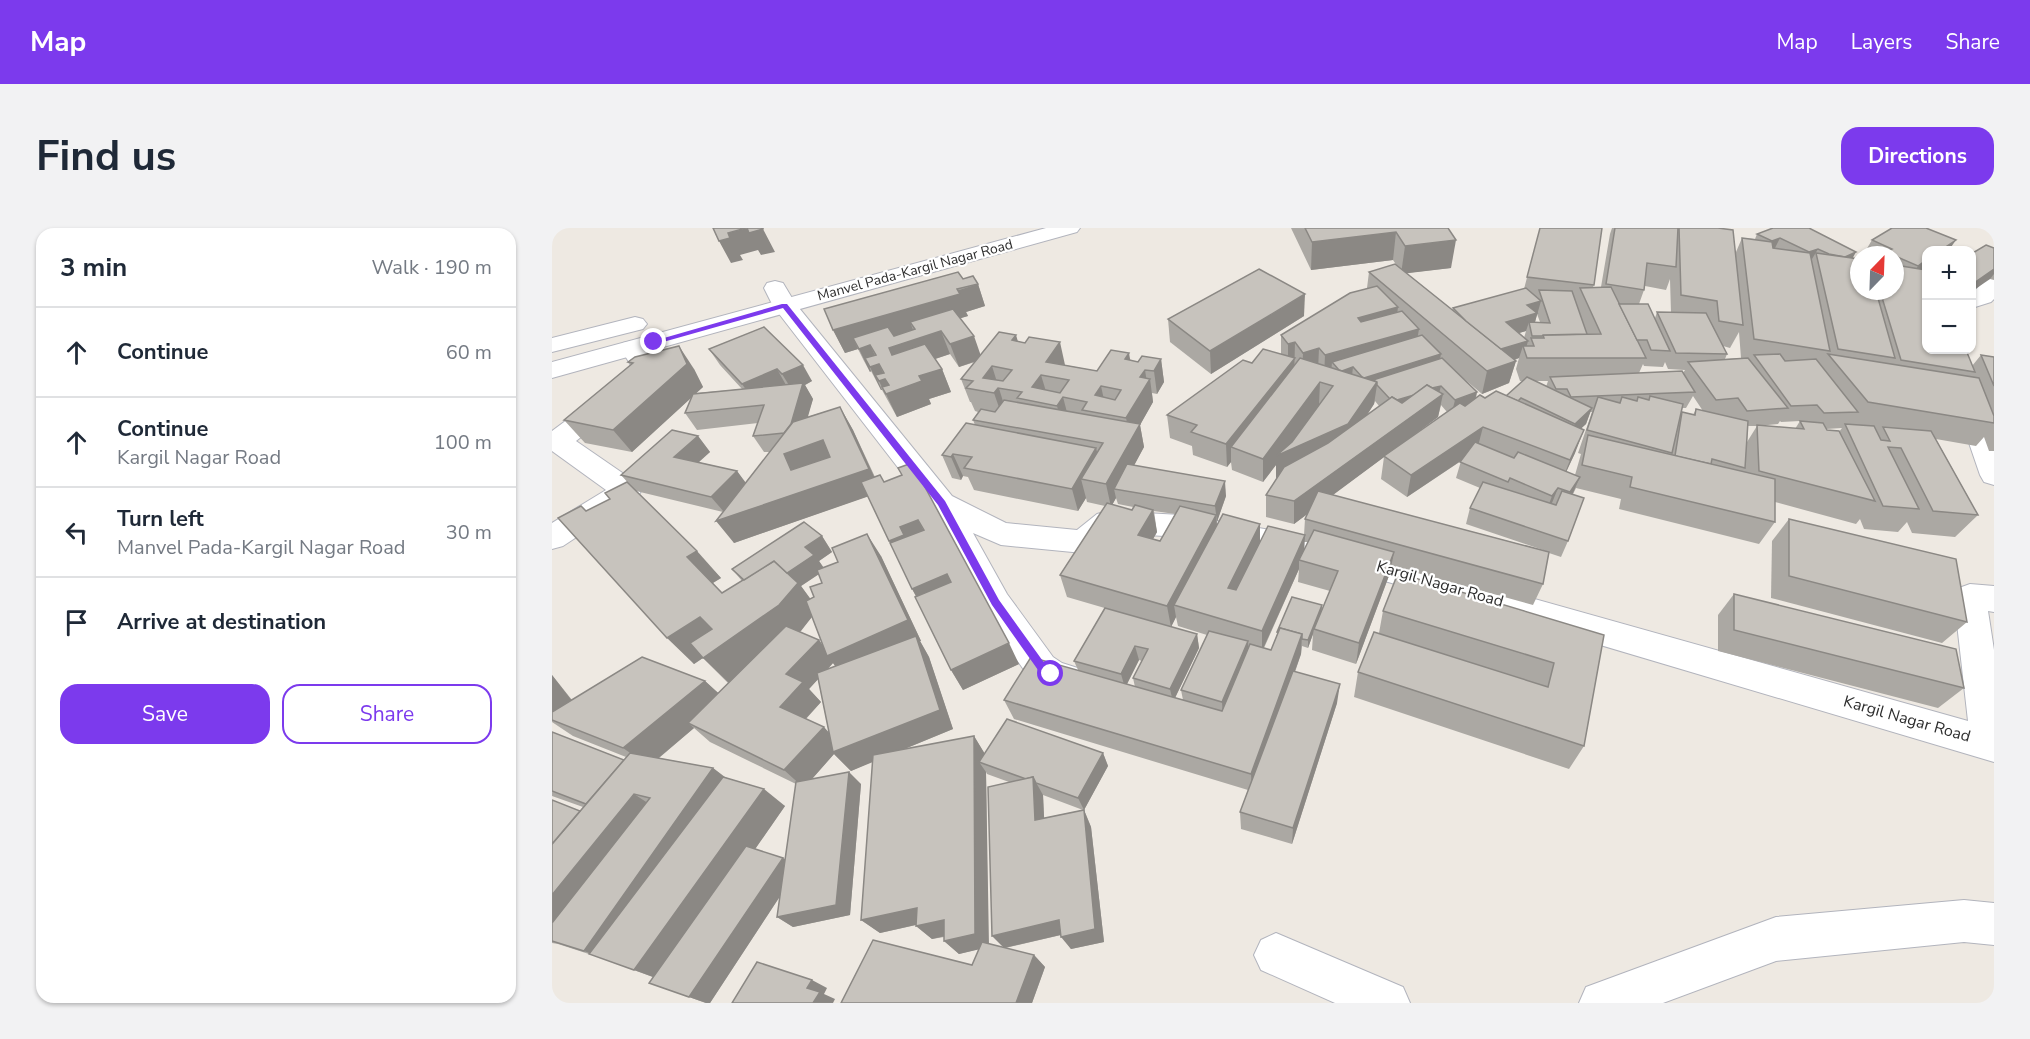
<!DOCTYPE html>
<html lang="en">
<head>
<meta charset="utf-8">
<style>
  :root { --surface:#fff; --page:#f2f2f3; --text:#1f2937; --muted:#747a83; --line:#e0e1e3; --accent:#7c3aed }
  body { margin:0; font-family:"Nunito Sans",sans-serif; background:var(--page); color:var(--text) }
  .controls { position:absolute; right:18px; top:18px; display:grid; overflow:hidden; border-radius:12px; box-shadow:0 2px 4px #0004 }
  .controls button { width:54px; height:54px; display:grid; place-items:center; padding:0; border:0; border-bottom:2px solid var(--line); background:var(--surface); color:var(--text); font:30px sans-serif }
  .compass { position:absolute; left:1298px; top:18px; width:54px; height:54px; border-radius:50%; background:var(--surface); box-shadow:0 2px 4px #0004; rotate:23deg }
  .stop { position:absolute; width:18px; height:18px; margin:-14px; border:4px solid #7c3aed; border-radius:50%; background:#fff }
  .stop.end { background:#7c3aed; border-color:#fff; box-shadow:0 2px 6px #0008 }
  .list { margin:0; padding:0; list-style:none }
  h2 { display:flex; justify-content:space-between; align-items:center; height:78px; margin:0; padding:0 24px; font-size:26px }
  h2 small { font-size:20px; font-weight:400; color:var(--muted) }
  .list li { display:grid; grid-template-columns:39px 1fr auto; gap:18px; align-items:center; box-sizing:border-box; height:90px; padding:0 24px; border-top:2px solid var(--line) }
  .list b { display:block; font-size:22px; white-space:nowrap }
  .list p { margin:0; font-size:20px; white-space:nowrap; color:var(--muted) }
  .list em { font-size:20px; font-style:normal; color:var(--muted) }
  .actions { display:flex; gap:12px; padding:18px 24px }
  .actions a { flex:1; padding:14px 0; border:2px solid var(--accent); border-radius:18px; text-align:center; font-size:21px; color:var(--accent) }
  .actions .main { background:var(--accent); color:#fff }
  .icon { flex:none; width:33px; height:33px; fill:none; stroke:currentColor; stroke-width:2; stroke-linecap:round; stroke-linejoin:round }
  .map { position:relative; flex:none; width:1442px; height:775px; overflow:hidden; border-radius:18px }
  header { display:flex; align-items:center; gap:36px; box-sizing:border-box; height:84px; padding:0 30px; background:var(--accent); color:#fff }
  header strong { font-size:28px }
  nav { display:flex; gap:33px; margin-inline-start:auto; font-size:21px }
  .intro { display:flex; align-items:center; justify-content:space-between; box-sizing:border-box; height:144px; padding:0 36px }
  h1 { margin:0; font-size:42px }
  .button { padding:15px 27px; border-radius:18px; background:var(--accent); color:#fff; font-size:21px; font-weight:700 }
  main { display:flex; gap:36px; padding:0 36px }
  aside { flex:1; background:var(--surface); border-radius:18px; box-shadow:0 2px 4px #0004 }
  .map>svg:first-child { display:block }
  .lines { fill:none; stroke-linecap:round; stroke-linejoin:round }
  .street-casing { stroke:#b2b4bd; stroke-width:2 }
  .secondary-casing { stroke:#b2b4bd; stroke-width:2 }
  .street { fill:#fff; fill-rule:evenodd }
  .secondary { fill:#fff; fill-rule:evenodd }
  .wall { fill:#aba8a3; fill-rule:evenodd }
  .shaded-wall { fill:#8b8884 }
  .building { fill:#c7c3bd; stroke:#8b8884; stroke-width:1.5; fill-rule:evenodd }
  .route { fill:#7c3aed }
  .labels { text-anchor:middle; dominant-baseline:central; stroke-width:4.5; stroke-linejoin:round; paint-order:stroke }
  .far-street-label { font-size:14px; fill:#2e2e2e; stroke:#fff }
  .street-label { font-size:16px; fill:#2e2e2e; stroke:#fff }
</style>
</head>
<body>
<header>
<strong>Map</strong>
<nav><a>Map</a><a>Layers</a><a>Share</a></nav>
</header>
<div class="intro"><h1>Find us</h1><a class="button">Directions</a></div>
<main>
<aside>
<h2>3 min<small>Walk · 190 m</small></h2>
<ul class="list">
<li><svg class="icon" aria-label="ahead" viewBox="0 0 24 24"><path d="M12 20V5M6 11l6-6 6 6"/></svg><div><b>Continue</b></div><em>60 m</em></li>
<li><svg class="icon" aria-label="ahead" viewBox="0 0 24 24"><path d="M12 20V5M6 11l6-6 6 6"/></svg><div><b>Continue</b><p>Kargil Nagar Road</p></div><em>100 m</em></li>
<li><svg class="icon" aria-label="left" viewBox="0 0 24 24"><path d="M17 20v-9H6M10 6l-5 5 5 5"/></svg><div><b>Turn left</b><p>Manvel Pada-Kargil Nagar Road</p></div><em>30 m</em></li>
<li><svg class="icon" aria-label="arrive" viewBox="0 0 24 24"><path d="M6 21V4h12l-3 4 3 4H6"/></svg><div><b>Arrive at destination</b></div></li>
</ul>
<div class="actions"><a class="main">Save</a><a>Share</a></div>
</aside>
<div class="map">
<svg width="1442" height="775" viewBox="0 0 1442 775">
  <rect width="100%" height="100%" fill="#eee9e2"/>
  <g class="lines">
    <defs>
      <g id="street">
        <polygon points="1442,50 1442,71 1439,74 1420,80 1420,65 1434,52"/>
        <path d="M223,53L231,55L243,75L400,268L454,295L525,302L545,286L556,283L629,287L742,306L816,324L1416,493L1402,369L1407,360L1418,356L1442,358V384L1436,383L1442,422V534L816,348L742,328L629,309L562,305L542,322L531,325L449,317L421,305L455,366L501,429L510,435L532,442L538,453L532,464C514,470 493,461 477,449L431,384L378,281L221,78L212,60L215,55Z"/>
        <polygon points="80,113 89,115 109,144 105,149 24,213 85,255 90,262 85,269 11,318 0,321 0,295 54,262 0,223 0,203 82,142 68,120 71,115"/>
        <polygon points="1390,122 1414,122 1417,139 1442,208 1442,257 1432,254 1428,247 1391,139"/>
        <polygon points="1412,672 1442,675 1442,717 1412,714 1224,733 1111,775 1027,775 1034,759 1224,689"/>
        <polygon points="724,705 851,759 858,775 783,775 709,742 702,727 709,712"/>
      </g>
      <g id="secondary">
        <polygon points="494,0 528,0 525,4 0,150 0,134"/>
        <polygon points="83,89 91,91 95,96 91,101 0,124 0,110"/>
      </g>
    </defs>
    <use href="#street" class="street-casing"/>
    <use href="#secondary" class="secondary-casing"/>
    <use href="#street" class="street"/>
    <use href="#secondary" class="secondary"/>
  </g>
  <g class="wall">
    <path d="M739,0H896L899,40L854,45L900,82L901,80L972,61L988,0L1042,57L1041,59H1049L1058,6L1060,0H1166L1184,24L1190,10L1203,11L1205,6L1221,0L1301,30L1307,63H1343V27H1311L1320,12L1340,0L1374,41L1373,42L1420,138L1429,127L1442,129V223H1437L1432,209L1424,218L1384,211L1426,287L1403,309L1360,305L1355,294L1346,304L1312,301L1308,291L1304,296L1223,274V294L1207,316L1067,281L1069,271L1024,260L1021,266L1016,313L1009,329L997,325L991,356L981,377L840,338L838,345L804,436L760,422L761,406L756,420L750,418L749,426L743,444L785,475L740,616L689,601L688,584L696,562L462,491L452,472L526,442L522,433L587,390L515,369L508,347L553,278L535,274L534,270L526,283L422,262L416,249L411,248L409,252L400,250L390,227L423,197L421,192L426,184L423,183L419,174H418L409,151L423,134L407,139L398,126L383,131L390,141L399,164L377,171L379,176L345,189L330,162H329L319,143L318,144L312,133L306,121L293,125L281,102L411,51L426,56L433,78L414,84L416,88L408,90L428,127L466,114L513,137L545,143L578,132L586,134L609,131L612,154L605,166L600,165L601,174L588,197L592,219L582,237L674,268L665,293V298L708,313L752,307L753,291L755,286L742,296L714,289V267L725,250H724V237L711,254L680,242L679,234L675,239L641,227L640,218L618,210L615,187L700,135L729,126V107L815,60L817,44L845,38L841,32L759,42ZM1118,51L1119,85L1105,84L1103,90L1087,76L1092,62L1093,58L1114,62ZM985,86L988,94H983ZM974,103L972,110L967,105ZM1187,104L1189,130L1173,131L1175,126L1171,118L1178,120ZM967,130L964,141L968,153H971L954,168L933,170H924L925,164L904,144L930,166L957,155L964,133L963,132ZM1113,134L1116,141L1133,142L1131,145H1087L1091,136L1092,138L1111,139ZM982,153H996L994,159ZM1141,168L1151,183L1144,181L1141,187L1130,184L1128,189L1130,180H1134ZM823,173L827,178L815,187L822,176ZM889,177L895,184L839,224L886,189ZM1038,184H1040L1026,225L1029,226L1023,247L1014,244L1023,225L1029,200L1034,196ZM1228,193L1229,194L1248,193L1243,201L1206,198L1226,196ZM1196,198H1205L1195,214ZM1290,200L1287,204L1275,202L1274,201ZM832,229L829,251L855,269L909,233L904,250L928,260L918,280L914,296L994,323L780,267ZM564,270L566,276L581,279L580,282L560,277ZM602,283L623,286L608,313L601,311L605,304ZM752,314H756L752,322ZM747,341L746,354L778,363L770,383V377L725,404V407L719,422L712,420ZM624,389L626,398L655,407L629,462L631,472L623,470L647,420L645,406L619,399ZM587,432L590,433L581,450L583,459L575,456Z"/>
    <polygon points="1442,20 1442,52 1438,51"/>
    <polygon points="752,88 659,146 618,114 616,91"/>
    <path d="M212,99L260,153L253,157L261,171L255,189L288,179L301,202L323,249L332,254L467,436L411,462L399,442L316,268L182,315L171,284L84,263L169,350L161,355L170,365L190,353L180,341L270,308L280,324L267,333L272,340L329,328L369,413H368L377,429L401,501L350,522L422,508L432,525H551L556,538L532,582L539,599L552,714L519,721L509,707L453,720L482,727L493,739L480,775H289L420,737L427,721L407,726L392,713V709L380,711L364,698V697L328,705L309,692L321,533L299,543L282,526L260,551L309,556L298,687L241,699L225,689L228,668L158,775H154L97,755L101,749L46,729L6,716L0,715V572L28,583L31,579L0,568V504L72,532L74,529L21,508L0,494V447L20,472L153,453L166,465L176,455L151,430L142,436L34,283L58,271L78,257L69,247L146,208L158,224L146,234L185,243L193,255L218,224H212L201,208L206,195L145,202L133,185L140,169L80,224L33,215L12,192L79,137L76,134L142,141L151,159L144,165L190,161L168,137L157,121ZM267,346L270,355L262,369L258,371L249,358ZM260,389L271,418L267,412L247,404ZM281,435L283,438L276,441ZM266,451L277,505L254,491L269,474L257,461ZM142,500L158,514L244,556L233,631L231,630L203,621L233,578L173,549L161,540L107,530ZM434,544L435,546L457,554L452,720L436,716ZM491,567L531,582L492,590Z"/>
    <polygon points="1237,291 1415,394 1390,415 1219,370 1220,313"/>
    <polygon points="1182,366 1412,460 1386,480 1166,423 1166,387"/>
    <polygon points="831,383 1052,407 1032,518 1017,541 802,469 806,444 827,405"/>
  </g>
  <g class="shaded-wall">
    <polygon points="195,0 211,1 223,24 209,27 206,22 188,27 191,32 179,35 167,13 176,5"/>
    <polygon points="844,4 841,32 759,42 760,14"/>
    <polygon points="1228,10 1220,26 1220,13"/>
    <polygon points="904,12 899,40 849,46 853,18"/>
    <polygon points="1404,12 1397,22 1389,22"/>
    <polygon points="1266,21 1257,36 1257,24"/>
    <polygon points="1304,24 1295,40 1287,31"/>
    <polygon points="1374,32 1374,41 1356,54 1366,38"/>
    <polygon points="1442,41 1442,46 1438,51 1419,64 1419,57"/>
    <polygon points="426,56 433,78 414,84 416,88 364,104 358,94 362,104 318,117 340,164 367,148 390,141 399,164 377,171 379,176 345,189 334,166 331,161 338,176 327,153 323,147 330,162 329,162 318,139 313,130 319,143 318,144 307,121 301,110 306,121 293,125 281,102"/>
    <polygon points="753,66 752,88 659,146 658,123"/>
    <polygon points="989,73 981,101 977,94 974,103 950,110 954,94 975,77"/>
    <polygon points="846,79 843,102 804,113 806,90"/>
    <polygon points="867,101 863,124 801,139 799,156 780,134 779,147 772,150 773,127"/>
    <polygon points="389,103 398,126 347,143 337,120"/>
    <polygon points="464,107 471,130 460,112"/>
    <polygon points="422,108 430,131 407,139 398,116"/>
    <polygon points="976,113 973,124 971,118 967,130 941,138 945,122"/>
    <polygon points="508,114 513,137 494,134"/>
    <polygon points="743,114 742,153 679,219 679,234 675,239 674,216 736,139 736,116"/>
    <polygon points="127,118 142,141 151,159 80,224 61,202"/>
    <polygon points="767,120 766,143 750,147 751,125"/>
    <polygon points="577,125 581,148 573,131"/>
    <polygon points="889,126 886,142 825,157 822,176 794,219 724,250 724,237 711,254 711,231 768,154 767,177 811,150"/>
    <polygon points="609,131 612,154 605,166 602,143"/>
    <polygon points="964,133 957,155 930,166 935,143"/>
    <polygon points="251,137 260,153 253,157 261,171 247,220 271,212 317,241 288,179 301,202 329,264 182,315 164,293 239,242 232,226 237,205 240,162 230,146"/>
    <polygon points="440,138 454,183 450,188 442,165 431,150"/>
    <polygon points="225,141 234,157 201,172 190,156"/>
    <polygon points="593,142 595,155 598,151 601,174 588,197 592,219 569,262 562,261 564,270 559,279 554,256 579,212 574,190 588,149"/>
    <polygon points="489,147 496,170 480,159"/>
    <polygon points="549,158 554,181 543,167"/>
    <polygon points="889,158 886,169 891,166 886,189 742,296 742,273 840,174"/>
    <polygon points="925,164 921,180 899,188 903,172"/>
    <polygon points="511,169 517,192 511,201 505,178"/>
    <polygon points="1040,180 1034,196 1017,212 1023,196"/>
    <polygon points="931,199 925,222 855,269 859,247"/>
    <polygon points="1032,202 1023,225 1009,255 1018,232"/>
    <polygon points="146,208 158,224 135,245 122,229"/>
    <polygon points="544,220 550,242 529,251 534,270 526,283 520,261"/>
    <polygon points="401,226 411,248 409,252 399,229"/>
    <polygon points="185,243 197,259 172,284 159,269"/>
    <polygon points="1028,249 1021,265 1012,280 1018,264"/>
    <polygon points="673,253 674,268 665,294 663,278"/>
    <polygon points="1006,260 1000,275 994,284 1000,268"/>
    <polygon points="601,282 605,304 591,329 586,307"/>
    <polygon points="664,287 666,309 622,377 624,389 619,399 615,378"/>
    <polygon points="366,292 378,314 350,335 337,313 348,299"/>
    <polygon points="708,296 708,318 677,381 676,360"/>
    <polygon points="315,306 329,328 369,413 368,413 377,429 401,501 299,543 282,526 252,560 232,542 272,499 289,518 291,448 281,435 257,461 269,474 247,498 228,479 234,446 267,412 278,427"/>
    <polygon points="753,307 752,329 747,332 747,341 710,423 710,403"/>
    <polygon points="270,308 280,324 267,333 273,342 249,358 266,381 249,403 177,455 151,430 167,419 142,436 115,410 148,389 235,345 253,319"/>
    <polygon points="145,323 169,350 159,356 135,329"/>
    <polygon points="842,324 838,345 804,436 807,415"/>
    <polygon points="395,346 406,367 372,382 360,361"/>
    <polygon points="770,377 769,385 762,401 761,406 756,420 756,412"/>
    <polygon points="645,406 647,420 621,474 618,461"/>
    <polygon points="750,406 749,426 700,563 699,546"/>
    <polygon points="696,413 697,428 671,488 670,474"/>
    <polygon points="457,415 467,436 411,462 399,442"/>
    <polygon points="583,418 587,432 573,460 569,446"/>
    <polygon points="0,447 24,478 0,492"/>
    <polygon points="153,453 174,472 136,495 142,500 97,538 71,520"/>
    <polygon points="788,456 785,475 740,616 741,600"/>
    <polygon points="422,508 433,526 427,534 434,544 437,719 407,726 392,713"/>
    <polygon points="551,525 556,538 532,582 526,570"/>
    <polygon points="161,540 184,558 63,735 32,723"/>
    <polygon points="297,544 309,556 298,687 241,699 225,689"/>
    <polygon points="481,549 491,567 493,609 483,592"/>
    <polygon points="212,561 233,578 112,753 82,742"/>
    <polygon points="82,566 108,583 0,713 0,667"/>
    <polygon points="532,582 539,599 552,714 519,721 509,709"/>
    <polygon points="231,630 246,641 158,775 154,775 137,769"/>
    <polygon points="365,680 381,693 328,705 309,692"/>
    <polygon points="392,692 407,705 380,711 364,698"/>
    <polygon points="507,692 517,705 452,720 440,708"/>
    <polygon points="482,727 493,739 480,775 464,775"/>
    <polygon points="260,752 275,760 272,766 283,771 281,775 261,775 255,760"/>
  </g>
  <g class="building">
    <polygon points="161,0 194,0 176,5 178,10 167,13"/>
    <polygon points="195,0 211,0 211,1 197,5"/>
    <polygon points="753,0 896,0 904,12 853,18 844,4 760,14"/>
    <polygon points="988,0 1050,0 1042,57 975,49"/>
    <polygon points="1063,0 1126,0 1124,39 1095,35 1092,62 1054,56"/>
    <polygon points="1127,0 1166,0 1181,2 1191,97 1167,93 1165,73 1129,67"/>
    <polygon points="1221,0 1257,0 1304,24 1293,29 1277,26 1266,21 1257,24 1228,10 1220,13 1205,6"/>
    <polygon points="1340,0 1374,0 1404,12 1389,22 1374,22 1374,32 1366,38 1343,28 1343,27 1340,27 1334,24 1340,21 1320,12"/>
    <polygon points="1190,10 1220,14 1221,20 1258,25 1278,123 1202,111"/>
    <polygon points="1434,17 1442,20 1442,41 1419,57 1419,26"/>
    <polygon points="1264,25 1307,31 1307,63 1324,63 1343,130 1286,121"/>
    <polygon points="843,36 964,133 935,143 817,44"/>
    <polygon points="1343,37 1374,42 1374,122 1414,122 1423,144 1349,132 1328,63 1343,63"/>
    <polygon points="707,41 753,66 658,123 616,91"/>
    <polygon points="406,44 411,51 421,48 426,56 405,61 408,66 281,102 272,81"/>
    <polygon points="825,58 846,79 806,90 809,94 850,83 867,101 773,127 767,120 751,125 743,114 736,116 729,107 798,65"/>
    <polygon points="1059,59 1094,130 975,130 971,118 982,118 979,110 992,110 991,107 1049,106 1028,60"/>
    <polygon points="974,60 989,73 975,77 985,85 954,94 976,113 949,121 914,93 901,80"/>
    <polygon points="987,62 1020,63 1035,106 991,107 990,108 980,108 977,94 998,95"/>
    <polygon points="1067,76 1096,76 1118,123 1099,122 1095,112 1085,112"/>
    <polygon points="401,81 422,108 398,116 389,103 337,120 340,127 373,116 390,141 367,148 370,153 334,166 330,159 337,157 333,151 327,153 323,147 332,145 327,136 318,139 313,130 324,127 318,117 307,121 301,110 336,99 342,108 363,101 358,94"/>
    <polygon points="1105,84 1154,85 1175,126 1124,125"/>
    <polygon points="212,99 251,137 230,146 225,141 190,156 157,121"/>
    <path d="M447,104L464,107L460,112L473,115L477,109L508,114L494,134L545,143L559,122L577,125L573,131L586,134L590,128L609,131L602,143L593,142L588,149L598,151L574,190L530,182L535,174L511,169L505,178L465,170L470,164L446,160L442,165L414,160L421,153L409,151ZM440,138L460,142L451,153L431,150ZM489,147L517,152L508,165L480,159ZM549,158L569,162L563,172L543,167Z"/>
    <polygon points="870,107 889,126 812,150 810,149 801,139 790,143 787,142 780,134"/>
    <polygon points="127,118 135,136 61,202 12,192 81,135 76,134 83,129"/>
    <polygon points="711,121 743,130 674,216 639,204 645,197 615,187 691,132 700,135"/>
    <polygon points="1228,126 1233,133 1264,131 1306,184 1272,185 1265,177 1239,178 1202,127"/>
    <polygon points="1276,126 1427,150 1442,188 1442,195 1316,174"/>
    <polygon points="1429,127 1442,129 1442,158"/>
    <polygon points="748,130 825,154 796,196 724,228 740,214 781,158 768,154 711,231 679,219"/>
    <polygon points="890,130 925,164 903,172 889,158 880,160 875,157 862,167 845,172 840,169 838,171 825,157 825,154 821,152"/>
    <polygon points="1196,130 1236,180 1195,183 1186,170 1164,172 1136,134"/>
    <polygon points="1130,143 1143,164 1019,169 1015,161 1004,161 998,149"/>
    <polygon points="975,149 1040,180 1023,196 969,170 966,173 954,168"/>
    <polygon points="251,155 239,196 232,205 201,208 212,177 133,185 141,166"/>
    <polygon points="875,157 891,166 742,273 714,267 732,239 776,215 840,169 850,175"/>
    <polygon points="944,163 1032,202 1018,232 931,199 859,247 832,228 908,175 913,178 928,167 933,170"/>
    <polygon points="1098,168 1131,176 1120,225 1035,202 1046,169 1068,175 1070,169 1085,173 1086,169 1097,172"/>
    <polygon points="452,172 588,196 554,256 529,251 551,215 421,192 429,181 443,184"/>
    <path d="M288,179L317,241L164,293L241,194ZM271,212L278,229L239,242L232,226Z"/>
    <polygon points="1144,181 1196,193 1193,240 1160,231 1159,236 1123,228 1130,184 1143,187"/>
    <polygon points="1248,193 1271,195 1275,202 1287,203 1323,273 1207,243 1205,197 1252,201"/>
    <polygon points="414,195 544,220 520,261 412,240 420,229 401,226 399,229 390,227"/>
    <polygon points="1293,196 1322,198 1329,212 1338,213 1331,199 1379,203 1426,287 1381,283 1349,220 1336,219 1367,281 1331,278"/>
    <polygon points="120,202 146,208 122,229 185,243 159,269 69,247"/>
    <polygon points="1036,207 1223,251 1223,294 1078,259 1080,249 1030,237"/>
    <polygon points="923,214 962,230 966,224 1028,249 1018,264 1006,260 1000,268 958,250 956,254 908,234"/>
    <polygon points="360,235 457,415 399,442 363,369 399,354 395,346 360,361 338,315 372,302 366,292 348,299 352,307 337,313 309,254 328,247 332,254 350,247 346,240"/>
    <polygon points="575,236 673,253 663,278 562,261"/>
    <polygon points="75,254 145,323 135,329 170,365 222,333 246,355 227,377 151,430 138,415 160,401 148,389 115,410 6,290 29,278 34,283 58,271 53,265"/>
    <polygon points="931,254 1004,277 1010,263 1032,270 1016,313 918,280"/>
    <polygon points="766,263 997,324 991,356 753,291"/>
    <polygon points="555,275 580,282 583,277 601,282 586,307 608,313 628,278 664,287 615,378 508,347"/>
    <polygon points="671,286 708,296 676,360 684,362 716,298 753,307 710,403 622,377"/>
    <polygon points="1237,291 1404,331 1415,394 1237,348"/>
    <polygon points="252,294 270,308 253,319 262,327 235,345 222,333 192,352 180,341"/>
    <polygon points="762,302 842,324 807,415 762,401 786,343 747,332"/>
    <polygon points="315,306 356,392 275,428 254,373 262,369 258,359 270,355 265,342 286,334 280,320"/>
    <polygon points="846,345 1052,407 1032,518 806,444 822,404 996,459 1002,435 831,383"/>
    <polygon points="1182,366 1404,421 1412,460 1182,402"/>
    <polygon points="740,369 770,377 756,412 750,411 750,406 728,400 726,404 725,404"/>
    <polygon points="553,380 645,406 618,461 581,450 596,421 583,418 569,446 522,433"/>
    <polygon points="234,398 267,412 234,446 251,454 228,479 272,499 232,542 136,495"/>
    <polygon points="728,400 750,406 699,546 452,472 479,429 670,483 698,416 719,422"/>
    <polygon points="657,403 696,413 670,474 629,462"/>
    <polygon points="364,408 388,482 281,524 265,445"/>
    <polygon points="90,429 153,453 71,520 0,492 0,484"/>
    <polygon points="741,443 788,456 741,600 688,584"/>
    <polygon points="455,491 551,525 526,570 484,555 481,549 474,551 427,534"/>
    <polygon points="0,504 72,532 34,576 0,563"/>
    <polygon points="422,508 423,706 392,713 392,692 364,698 365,680 309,692 321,527"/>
    <polygon points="78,525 161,540 32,723 0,713 0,695 98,570 82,566 0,667 0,616"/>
    <polygon points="297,544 284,677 225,689 244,554"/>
    <polygon points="171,549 212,561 82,742 37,726"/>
    <polygon points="481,549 483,592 532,582 543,701 509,709 507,692 440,708 436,559"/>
    <polygon points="0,572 28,583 0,616"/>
    <polygon points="194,618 231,630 137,769 97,755"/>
    <polygon points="321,712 420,737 430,714 482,727 464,775 289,775"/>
    <polygon points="205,734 260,752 255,760 268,764 261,775 180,775"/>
  </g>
  <polygon class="route" points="230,76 235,76 393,273 447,372 493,436 502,443 502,449 495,449 486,442 440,377 386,277 231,80 104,116 98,114"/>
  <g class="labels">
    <g class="far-street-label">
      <text transform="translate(363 42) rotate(-15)">Manvel Pada-Kargil Nagar Road</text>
    </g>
    <g class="street-label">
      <text transform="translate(888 356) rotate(16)">Kargil Nagar Road</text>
      <text transform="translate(1355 491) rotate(16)">Kargil Nagar Road</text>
    </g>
  </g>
</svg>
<div class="controls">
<button>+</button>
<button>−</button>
</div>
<svg class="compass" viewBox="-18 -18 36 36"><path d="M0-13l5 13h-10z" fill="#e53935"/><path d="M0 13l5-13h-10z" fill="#747a83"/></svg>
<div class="stop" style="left:499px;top:446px"></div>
<div class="stop end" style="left:102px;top:114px"></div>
</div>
</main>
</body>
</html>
